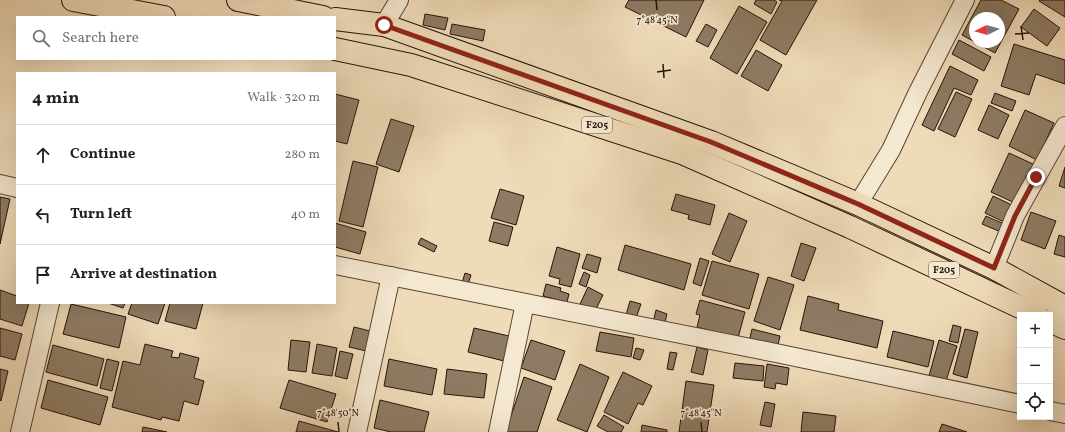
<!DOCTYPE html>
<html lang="en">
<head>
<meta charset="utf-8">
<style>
  :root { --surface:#fff; --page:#f6f6f6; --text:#202124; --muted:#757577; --line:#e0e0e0 }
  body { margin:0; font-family:Vollkorn,serif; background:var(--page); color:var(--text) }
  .controls { position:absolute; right:12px; bottom:12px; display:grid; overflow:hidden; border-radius:0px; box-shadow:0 4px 16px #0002 }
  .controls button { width:36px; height:36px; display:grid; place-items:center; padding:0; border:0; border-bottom:1px solid var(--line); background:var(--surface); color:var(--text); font:20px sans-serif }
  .compass { position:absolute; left:969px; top:12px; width:36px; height:36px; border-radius:50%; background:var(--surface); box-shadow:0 4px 16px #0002; rotate:264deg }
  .stop { position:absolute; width:12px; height:12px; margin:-9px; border:3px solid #8f2418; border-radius:50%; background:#fff }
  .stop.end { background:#8f2418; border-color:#fff; box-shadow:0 1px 4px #0008 }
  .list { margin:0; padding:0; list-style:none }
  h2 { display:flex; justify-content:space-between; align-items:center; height:52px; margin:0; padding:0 16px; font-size:17px }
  h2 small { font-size:13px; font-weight:400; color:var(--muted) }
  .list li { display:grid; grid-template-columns:26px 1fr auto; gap:12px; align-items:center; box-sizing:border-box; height:60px; padding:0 16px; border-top:1px solid var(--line) }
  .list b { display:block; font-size:15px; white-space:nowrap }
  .list em { font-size:13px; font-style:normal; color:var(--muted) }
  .icon { flex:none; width:22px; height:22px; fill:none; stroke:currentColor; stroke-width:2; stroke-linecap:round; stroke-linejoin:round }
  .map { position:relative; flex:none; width:1065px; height:432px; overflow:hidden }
  .search { position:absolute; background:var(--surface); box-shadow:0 4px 16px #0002; left:16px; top:16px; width:320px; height:44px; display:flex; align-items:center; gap:10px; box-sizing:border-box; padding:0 14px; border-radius:0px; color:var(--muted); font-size:15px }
  .panel { position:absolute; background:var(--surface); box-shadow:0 4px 16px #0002; left:16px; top:72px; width:320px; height:232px; border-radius:0px }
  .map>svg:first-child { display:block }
  .building { fill:#8e7b64; stroke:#251308 }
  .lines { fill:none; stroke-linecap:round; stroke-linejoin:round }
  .minor-casing { stroke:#584534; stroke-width:20 }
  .major-casing { stroke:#251308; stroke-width:24 }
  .minor { stroke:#f5e8d1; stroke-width:18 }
  .major { stroke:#efdbb8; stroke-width:22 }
  .route { stroke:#8f2418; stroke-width:5 }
  .ticks { fill:none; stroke:#251308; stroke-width:1.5 }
  .labels { text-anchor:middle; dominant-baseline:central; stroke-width:3.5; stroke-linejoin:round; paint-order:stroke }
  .shield { fill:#f5e8d1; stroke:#635344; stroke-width:1 }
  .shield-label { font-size:10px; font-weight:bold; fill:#251308 }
  .ticks-label { font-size:10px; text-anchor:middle; fill:#251308; stroke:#f5e8d1; stroke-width:3.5; stroke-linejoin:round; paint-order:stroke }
</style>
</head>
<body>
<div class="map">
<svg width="1065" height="432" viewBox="0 0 1065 432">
  <rect width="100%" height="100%" fill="#efdbb8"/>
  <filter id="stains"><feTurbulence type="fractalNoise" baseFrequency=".005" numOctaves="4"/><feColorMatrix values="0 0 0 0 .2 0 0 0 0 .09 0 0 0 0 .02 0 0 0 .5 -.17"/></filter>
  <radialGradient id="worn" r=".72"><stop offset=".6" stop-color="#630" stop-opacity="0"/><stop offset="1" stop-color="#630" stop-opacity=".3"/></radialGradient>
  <g class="building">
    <polygon points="629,0 704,0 686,37 625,7"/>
    <polygon points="756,0 774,0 777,2 771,14 754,4"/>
    <polygon points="779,0 817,0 786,55 760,40 782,1"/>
    <polygon points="981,0 1001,0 1019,9 995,53 975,42 999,42 999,18 975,18 975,42 962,35"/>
    <polygon points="1040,0 1065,0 1065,17 1039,1"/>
    <polygon points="739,6 767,22 737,74 710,58"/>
    <polygon points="1034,9 1060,28 1047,46 1021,27"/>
    <polygon points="425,14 448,18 445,30 423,25"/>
    <polygon points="452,24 485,30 483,41 450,34"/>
    <polygon points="706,24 717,30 708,47 696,41"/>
    <polygon points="959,40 991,57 984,71 952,54"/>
    <polygon points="1014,44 1065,60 1065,84 1036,74 1029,95 1001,86"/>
    <polygon points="756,50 782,65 768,91 741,76"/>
    <polygon points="950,66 978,80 971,95 954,88 934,131 922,125"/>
    <polygon points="956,92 972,99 955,137 938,129"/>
    <polygon points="995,93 1016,101 1012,111 991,103"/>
    <polygon points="335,94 359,100 347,144 335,141"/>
    <polygon points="989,105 1009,115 998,139 978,130"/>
    <polygon points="1025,110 1054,123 1037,160 1009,146"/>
    <polygon points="391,119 414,126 399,172 376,164"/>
    <polygon points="1009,153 1033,164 1015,203 991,192"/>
    <polygon points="353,161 378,167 363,227 339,221"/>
    <polygon points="1065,167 1065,188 1059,186"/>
    <polygon points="500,189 524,196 516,225 491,218"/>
    <polygon points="676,194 715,205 710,225 688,219 689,215 671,210"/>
    <polygon points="993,196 1016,207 1008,224 985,213"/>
    <polygon points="0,197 10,199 0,244"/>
    <polygon points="1031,212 1056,221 1045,249 1021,240"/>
    <polygon points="729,213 747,221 730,262 712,254"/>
    <polygon points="986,216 1004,224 1001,232 982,224"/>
    <polygon points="494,222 513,227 508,246 489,241"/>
    <polygon points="335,223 366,232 360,254 335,247"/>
    <polygon points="1059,235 1065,237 1065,257 1054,254"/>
    <polygon points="421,238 437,246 434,252 418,244"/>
    <polygon points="801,243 816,248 804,281 791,276"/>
    <polygon points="625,245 691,264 684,290 618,270"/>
    <polygon points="557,247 580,254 571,287 559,284 560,279 549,276"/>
    <polygon points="587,254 601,258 597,273 582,268"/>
    <polygon points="700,258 709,261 701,286 693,283"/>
    <polygon points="712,261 759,274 749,309 702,295"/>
    <polygon points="584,272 590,275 586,287 579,284"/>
    <polygon points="465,273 471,275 467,288 461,286"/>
    <polygon points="768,277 794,285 780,330 754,321"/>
    <polygon points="546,284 561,288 560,291 569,294 567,302 543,296"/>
    <polygon points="588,287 603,295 595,311 580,304"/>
    <polygon points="0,290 17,296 17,303 29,303 22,326 0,319"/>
    <polygon points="808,296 839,304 838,310 883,321 877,348 800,330"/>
    <polygon points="700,300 745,312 738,338 697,327 700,315 696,314"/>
    <polygon points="630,301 641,304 636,318 626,315"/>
    <polygon points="108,303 125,303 123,308"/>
    <polygon points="132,303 165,303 158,324 128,314"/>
    <polygon points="170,303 203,303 196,329 165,321"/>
    <polygon points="71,304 126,317 119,348 63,334"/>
    <polygon points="656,310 667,314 664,326 653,323"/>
    <polygon points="953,325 961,327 958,343 949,341"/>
    <polygon points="354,327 370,331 366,351 349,347"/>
    <polygon points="0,328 22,334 15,360 0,356"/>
    <polygon points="474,328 509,336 504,361 468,352"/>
    <polygon points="752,329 780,336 777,349 749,342"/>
    <polygon points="965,329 978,332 967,378 953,374"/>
    <polygon points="893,331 934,341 928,367 887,357"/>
    <polygon points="600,332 634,338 631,357 596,351"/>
    <polygon points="291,340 310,342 306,372 288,370"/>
    <polygon points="531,340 565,351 555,380 521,368"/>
    <polygon points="939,340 957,346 946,381 929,376"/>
    <polygon points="145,344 173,351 171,357 179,358 180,353 199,358 194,378 204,381 198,405 184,401 179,421 162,417 161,420 112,407 123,361 140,365"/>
    <polygon points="317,344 337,348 332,376 312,373"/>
    <polygon points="53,345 104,359 97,386 46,372"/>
    <polygon points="697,347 708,350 703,375 691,372"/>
    <polygon points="636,348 644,350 640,360 633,358"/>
    <polygon points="340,351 353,354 347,379 335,376"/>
    <polygon points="670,352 677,353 673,370 667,369"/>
    <polygon points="107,359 119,362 112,391 100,388"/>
    <polygon points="389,359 437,369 432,395 384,386"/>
    <polygon points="735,363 764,366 763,381 733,378"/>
    <polygon points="580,364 609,377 587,432 557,420"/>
    <polygon points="767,364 789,368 787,385 776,383 775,389 764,387"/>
    <polygon points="0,369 8,371 1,401 0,400"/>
    <polygon points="447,369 487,374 484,398 444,394"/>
    <polygon points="623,372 652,386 643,405 638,403 628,424 604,412"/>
    <polygon points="524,377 552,387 537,432 508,432 506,431"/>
    <polygon points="48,380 108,397 100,425 41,408"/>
    <polygon points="289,380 336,394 327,422 280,408"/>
    <polygon points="686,381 714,385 707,432 679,432"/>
    <polygon points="380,400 429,412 424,432 391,432 374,428"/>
    <polygon points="765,402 775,404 771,427 760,425"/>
    <polygon points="803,412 836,416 834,432 801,432"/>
    <polygon points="604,415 624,427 621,432 608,432 597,426"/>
    <polygon points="299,421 338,432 296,432"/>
    <polygon points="942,424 967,432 939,432"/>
    <polygon points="642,425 667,430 667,432 641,432"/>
    <polygon points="143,427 167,432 142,432"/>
  </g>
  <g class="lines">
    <defs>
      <g id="minor">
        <polyline points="384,25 399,0"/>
        <polyline points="0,184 17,188"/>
        <polyline points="858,204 891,150 918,92 965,0"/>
        <polyline points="335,265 776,353 1020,404"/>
        <polyline points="994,268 1015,216 1065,126"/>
        <polyline points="1050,411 1065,414"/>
        <polyline points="20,432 50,303"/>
        <polyline points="357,432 391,276"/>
        <polyline points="498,432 525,303"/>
      </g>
      <g id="major">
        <polyline points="73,0 164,17"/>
        <polyline points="238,0 323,17"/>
        <polyline points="335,19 384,25 711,142 858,204 994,268 1065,307"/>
        <polyline points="335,49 411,65 682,153 850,227 1037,315"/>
        <polyline points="1050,321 1065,328"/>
      </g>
    </defs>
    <use href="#minor" class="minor-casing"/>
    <use href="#major" class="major-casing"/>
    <use href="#minor" class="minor"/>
    <use href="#major" class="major"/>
  </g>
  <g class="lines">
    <polyline class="route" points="384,25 711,142 858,204 994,268 1015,216 1036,177"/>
  </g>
  <path class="ticks" d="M656,0L657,10M1021,26L1023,40M1015,34L1029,33M663,64L664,78M657,72L671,70M338,422L339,432M701,422L702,432"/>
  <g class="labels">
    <g class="shield">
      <rect x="582" y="117" width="30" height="16" rx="3"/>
      <rect x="929" y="262" width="30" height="16" rx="3"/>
    </g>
    <g class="shield-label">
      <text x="597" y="125">F205</text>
      <text x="944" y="270">F205</text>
    </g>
  </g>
  <g class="ticks-label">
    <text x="657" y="23">7°48'45"N</text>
    <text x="338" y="416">7°48'50"N</text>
    <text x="701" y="416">7°48'45"N</text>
  </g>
  <rect width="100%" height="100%" filter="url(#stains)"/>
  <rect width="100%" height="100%" fill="url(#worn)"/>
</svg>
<div class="controls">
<button>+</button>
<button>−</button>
<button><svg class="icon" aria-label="locate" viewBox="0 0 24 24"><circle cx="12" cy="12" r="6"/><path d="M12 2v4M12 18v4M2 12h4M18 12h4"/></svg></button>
</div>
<svg class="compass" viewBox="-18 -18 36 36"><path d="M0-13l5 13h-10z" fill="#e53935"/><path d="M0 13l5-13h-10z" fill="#757577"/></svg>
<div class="stop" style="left:384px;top:25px"></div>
<div class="stop end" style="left:1036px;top:177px"></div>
<div class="search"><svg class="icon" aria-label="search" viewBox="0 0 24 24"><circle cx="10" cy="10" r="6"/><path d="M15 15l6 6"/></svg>Search here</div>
<section class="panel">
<h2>4 min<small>Walk · 320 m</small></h2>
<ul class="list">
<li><svg class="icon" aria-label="ahead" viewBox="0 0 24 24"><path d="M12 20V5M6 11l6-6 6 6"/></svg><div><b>Continue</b></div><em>280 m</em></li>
<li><svg class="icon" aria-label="left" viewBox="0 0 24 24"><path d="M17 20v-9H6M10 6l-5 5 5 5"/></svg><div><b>Turn left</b></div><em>40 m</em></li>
<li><svg class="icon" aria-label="arrive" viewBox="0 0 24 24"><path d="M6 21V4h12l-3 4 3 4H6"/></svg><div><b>Arrive at destination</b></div></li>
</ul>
</section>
</div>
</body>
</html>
